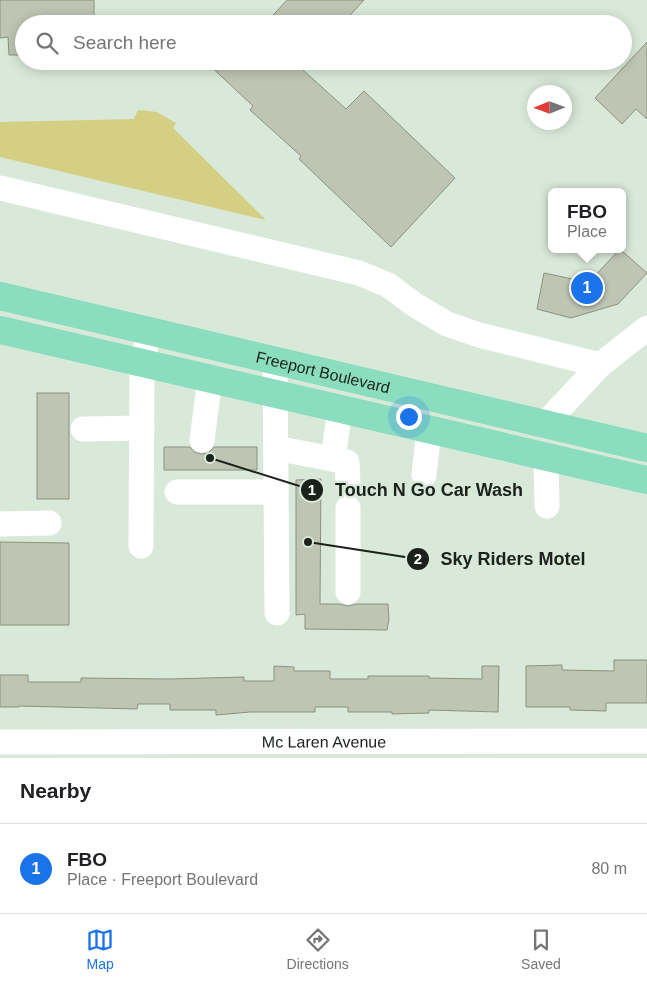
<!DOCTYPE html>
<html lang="en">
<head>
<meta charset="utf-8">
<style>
  :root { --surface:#fff; --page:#f2f2f2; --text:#202124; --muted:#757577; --line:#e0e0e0; --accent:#1a73e8 }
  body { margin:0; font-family:Arial,sans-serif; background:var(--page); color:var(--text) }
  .compass { position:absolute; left:527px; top:85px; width:45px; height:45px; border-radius:50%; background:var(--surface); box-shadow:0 2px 12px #0003; rotate:269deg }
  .you { position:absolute; left:408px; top:416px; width:18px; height:18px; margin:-12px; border:4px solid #fff; border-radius:50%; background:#1a73e8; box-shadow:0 0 0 8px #1a73e833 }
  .badge { display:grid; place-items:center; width:32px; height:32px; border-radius:50%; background:var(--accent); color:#fff; font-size:16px; font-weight:700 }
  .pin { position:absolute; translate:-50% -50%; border:2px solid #fff; box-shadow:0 1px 5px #0006 }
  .popup { position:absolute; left:548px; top:188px; width:78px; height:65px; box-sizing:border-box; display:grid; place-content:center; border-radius:8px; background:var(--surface); filter:drop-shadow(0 1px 4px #0005); font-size:16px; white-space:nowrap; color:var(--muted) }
  .popup b { font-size:19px; color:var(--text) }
  .popup::after { content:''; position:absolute; left:50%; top:100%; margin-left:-10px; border:10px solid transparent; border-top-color:var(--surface) }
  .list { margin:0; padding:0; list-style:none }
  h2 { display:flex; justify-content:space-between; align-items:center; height:65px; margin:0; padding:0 20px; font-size:21px }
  h2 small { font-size:16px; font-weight:400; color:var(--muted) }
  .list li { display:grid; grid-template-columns:32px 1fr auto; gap:15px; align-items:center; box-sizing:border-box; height:90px; padding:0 20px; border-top:1px solid var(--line) }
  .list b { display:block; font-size:19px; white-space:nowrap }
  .list p { margin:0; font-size:16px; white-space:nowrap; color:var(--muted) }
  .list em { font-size:16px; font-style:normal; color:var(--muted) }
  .icon { flex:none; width:28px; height:28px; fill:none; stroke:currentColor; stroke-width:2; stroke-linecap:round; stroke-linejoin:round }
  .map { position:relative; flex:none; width:647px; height:758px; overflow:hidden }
  .search { position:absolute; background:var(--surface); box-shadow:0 2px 12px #0003; left:15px; right:15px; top:15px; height:55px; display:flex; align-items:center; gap:12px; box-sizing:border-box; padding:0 18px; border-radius:28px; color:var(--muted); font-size:19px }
  .sheet { height:155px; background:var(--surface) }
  nav { display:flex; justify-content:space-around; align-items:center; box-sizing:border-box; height:70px; border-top:1px solid var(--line); background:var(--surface); font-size:14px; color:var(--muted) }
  nav a { display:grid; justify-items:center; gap:2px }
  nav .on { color:var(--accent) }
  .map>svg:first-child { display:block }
  .green { fill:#d5cf84 }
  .building { fill:#bec5b2; stroke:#8b927f }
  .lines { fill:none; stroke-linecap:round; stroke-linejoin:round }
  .minor { stroke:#fff; stroke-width:25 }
  .major { stroke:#8bddc0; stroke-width:28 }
  .labels { text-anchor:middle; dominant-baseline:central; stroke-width:4.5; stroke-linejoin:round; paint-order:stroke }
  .street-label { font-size:16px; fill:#1b211b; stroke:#d9e9d9 }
  .leader { fill:none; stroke:#1b211b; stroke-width:2 }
  .callout-dot { fill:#1b211b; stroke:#d9e9d9; stroke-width:2 }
  .mark-label { font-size:15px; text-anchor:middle; font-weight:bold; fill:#fff }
  .callout-label { font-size:18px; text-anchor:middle; font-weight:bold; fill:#1b211b; stroke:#d9e9d9; stroke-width:4.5; stroke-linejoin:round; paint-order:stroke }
</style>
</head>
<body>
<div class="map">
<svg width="647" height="758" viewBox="0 0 647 758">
  <rect width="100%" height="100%" fill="#d9e9d9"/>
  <polygon class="green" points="138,110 157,112 176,123 173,128 266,220 0,157 0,122 134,119"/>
  <g class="building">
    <polygon points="0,0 94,0 94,24 24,24 24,55 9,55 8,37 0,38"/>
    <polygon points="287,0 364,0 342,24 265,24"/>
    <polygon points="647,42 647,119 636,109 622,124 595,98"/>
    <polygon points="205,61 293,61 346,109 364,91 455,178 391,247 299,159 301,156 250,110 253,106"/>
    <polygon points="620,249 647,273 618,304 571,318 537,309 544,273 582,281 591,280"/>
    <rect x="37" y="393" width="32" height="106"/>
    <polygon points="164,447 190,447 194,452 201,454 208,453 214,447 257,447 257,470 164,470"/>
    <polygon points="321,479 320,604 340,604 348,606 356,604 388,604 389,619 387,630 305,629 305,614 296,615 296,480"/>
    <polygon points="0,542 69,543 69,625 0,625"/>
    <polygon points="614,660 647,660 647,703 606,703 606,711 570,710 570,707 526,707 526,666 562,665 562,670 614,671"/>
    <polygon points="274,666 294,667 294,671 330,671 330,679 368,679 368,676 429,676 429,678 482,679 482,666 499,666 498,712 429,710 429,713 392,714 392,712 348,712 348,707 315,707 315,712 250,712 216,715 216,710 170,710 170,704 138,704 137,709 19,706 19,707 0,707 0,675 28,675 28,682 81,682 81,678 170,679 244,677 244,681 274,681"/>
  </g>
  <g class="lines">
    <g class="minor">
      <polyline points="0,188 359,273 388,285 415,305 447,324 479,335 600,365"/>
      <polyline points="275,361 277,613"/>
      <polyline points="545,424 600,365 647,328"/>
      <polyline points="83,429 142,428"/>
      <polyline points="202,440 210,379"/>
      <polyline points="276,448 347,462 348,484"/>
      <polyline points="546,457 547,506"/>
      <polyline points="333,459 340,409"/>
      <polyline points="424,475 429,430"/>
      <polyline points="177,492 276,492"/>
      <polyline points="0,524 49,523"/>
      <polyline points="141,546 142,363 149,331"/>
      <polyline points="348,592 348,508"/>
      <path id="s1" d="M0,742L647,741"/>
    </g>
    <g class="major">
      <path id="s2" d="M0,296L647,448"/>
      <polyline points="0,330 647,480"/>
    </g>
  </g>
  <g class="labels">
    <g class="street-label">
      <text stroke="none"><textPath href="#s2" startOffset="332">Freeport Boulevard</textPath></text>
      <text stroke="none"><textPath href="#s1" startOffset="324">Mc Laren Avenue</textPath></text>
    </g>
  </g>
  <path class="leader" d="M210 458L312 490M308 542L418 559"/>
  <g class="callout-dot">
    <circle cx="210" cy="458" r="5"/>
    <circle cx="308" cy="542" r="5"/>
    <circle cx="312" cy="490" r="12"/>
    <circle cx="418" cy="559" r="12"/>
  </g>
  <g class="mark-label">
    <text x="312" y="495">1</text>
    <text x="418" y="564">2</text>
  </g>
  <g class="callout-label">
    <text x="429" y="496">Touch N Go Car Wash</text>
    <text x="513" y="565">Sky Riders Motel</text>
  </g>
</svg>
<svg class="compass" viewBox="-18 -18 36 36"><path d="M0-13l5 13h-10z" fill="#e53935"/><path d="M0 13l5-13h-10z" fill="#757577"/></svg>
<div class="you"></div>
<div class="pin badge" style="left:587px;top:288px">1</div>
<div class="popup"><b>FBO</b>Place</div>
<div class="search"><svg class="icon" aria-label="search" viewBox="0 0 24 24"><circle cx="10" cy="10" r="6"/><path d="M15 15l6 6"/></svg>Search here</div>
</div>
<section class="sheet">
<h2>Nearby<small></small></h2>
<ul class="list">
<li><span class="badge">1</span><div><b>FBO</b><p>Place · Freeport Boulevard</p></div><em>80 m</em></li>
</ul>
</section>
<nav>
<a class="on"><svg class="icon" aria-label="map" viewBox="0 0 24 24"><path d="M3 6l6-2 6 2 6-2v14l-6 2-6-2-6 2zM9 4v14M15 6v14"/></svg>Map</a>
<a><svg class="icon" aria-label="directions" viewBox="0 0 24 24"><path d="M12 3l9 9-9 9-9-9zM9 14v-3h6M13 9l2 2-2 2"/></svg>Directions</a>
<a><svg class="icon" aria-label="saved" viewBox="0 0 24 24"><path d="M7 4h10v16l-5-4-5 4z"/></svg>Saved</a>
</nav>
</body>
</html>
